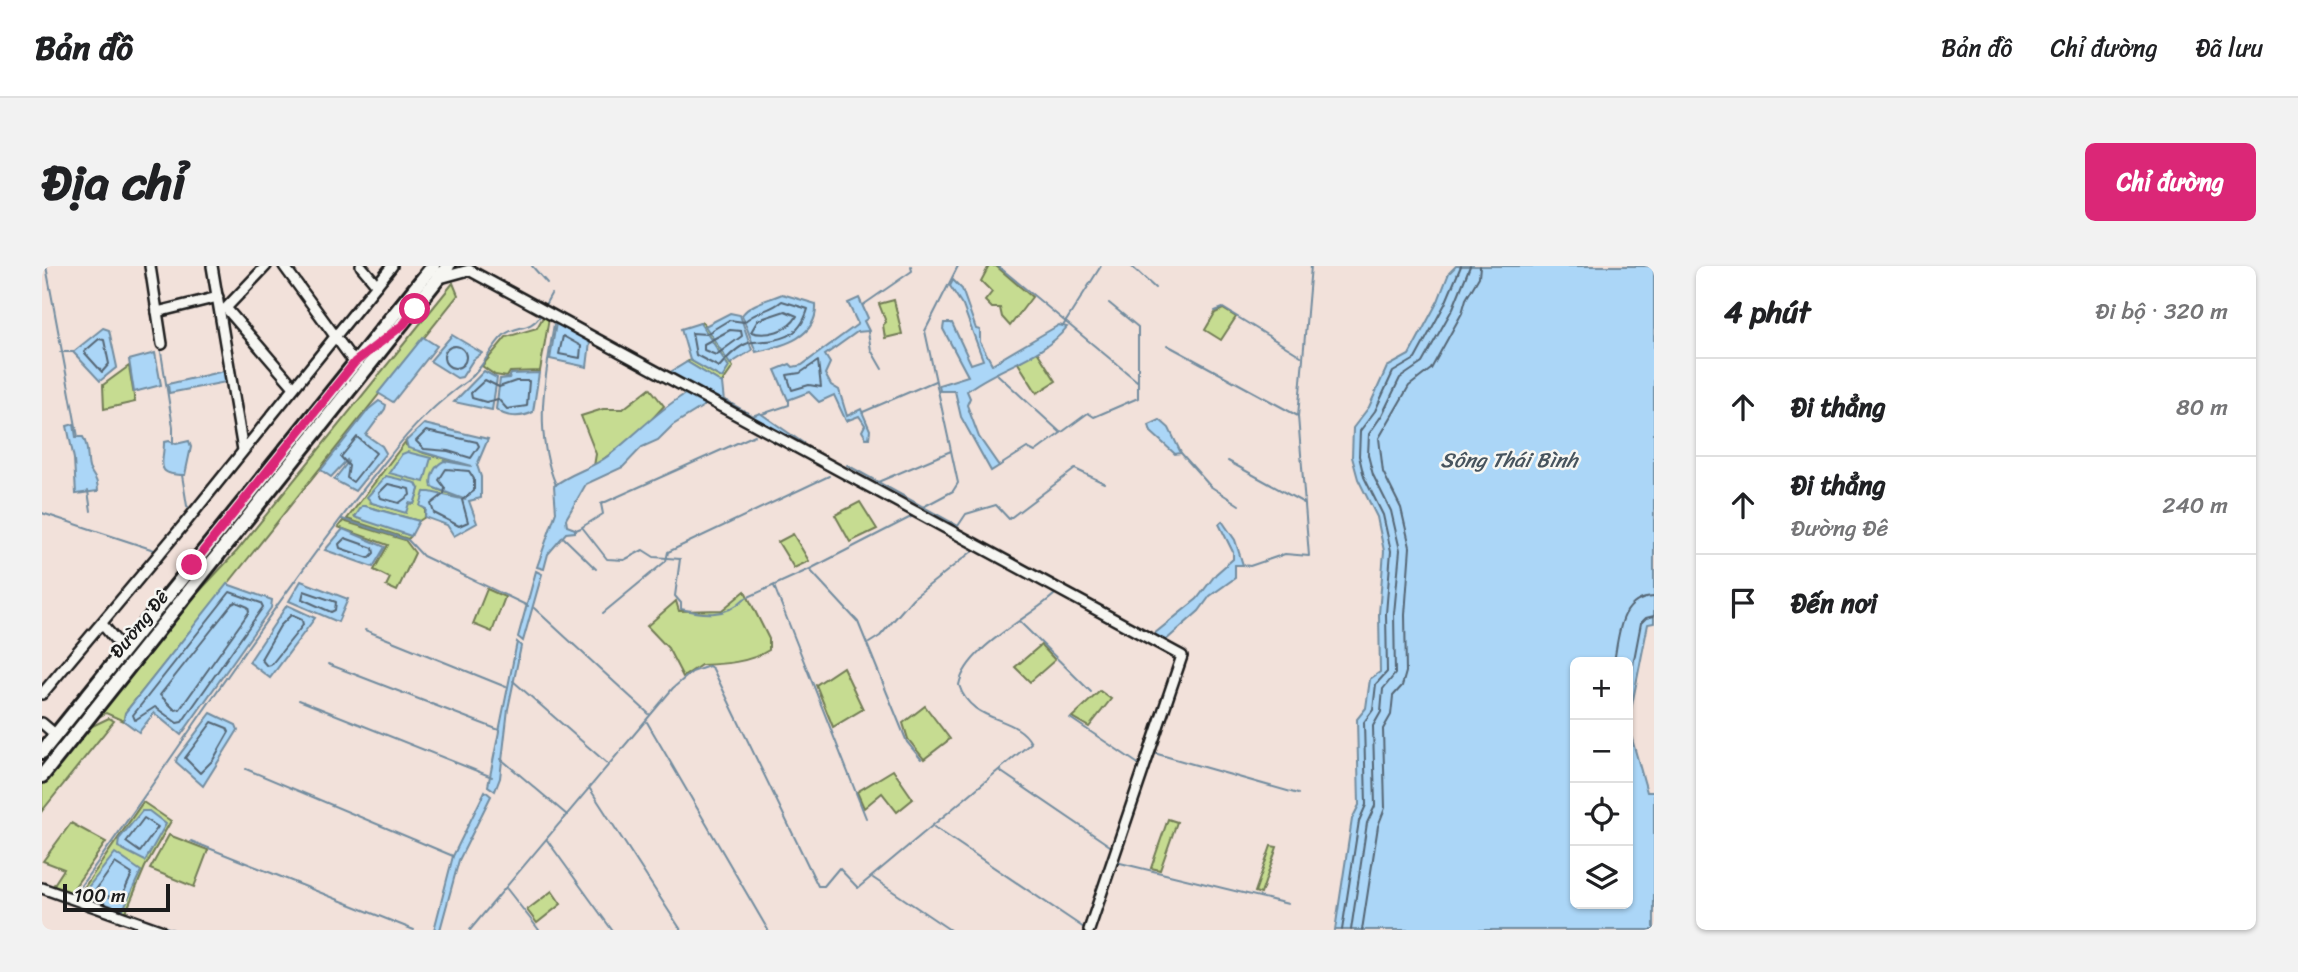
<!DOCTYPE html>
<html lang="vi">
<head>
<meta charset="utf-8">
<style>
  :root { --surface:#fff; --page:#f2f2f2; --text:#202124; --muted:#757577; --line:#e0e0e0; --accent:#db2777 }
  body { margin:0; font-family:Sriracha,sans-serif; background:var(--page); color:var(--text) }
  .controls { position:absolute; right:21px; bottom:21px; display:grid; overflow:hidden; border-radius:10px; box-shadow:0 2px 5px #0004 }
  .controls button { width:63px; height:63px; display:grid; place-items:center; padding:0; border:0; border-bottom:2px solid var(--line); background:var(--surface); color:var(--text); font:35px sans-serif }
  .scale { position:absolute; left:21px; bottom:18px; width:107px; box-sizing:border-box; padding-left:7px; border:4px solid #1c1c1c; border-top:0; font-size:19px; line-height:24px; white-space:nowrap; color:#1c1c1c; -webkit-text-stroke:5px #f6f6f2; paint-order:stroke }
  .stop { position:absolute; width:21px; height:21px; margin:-16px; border:5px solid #db2777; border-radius:50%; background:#fff }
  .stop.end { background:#db2777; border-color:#fff; box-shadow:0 2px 7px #0008 }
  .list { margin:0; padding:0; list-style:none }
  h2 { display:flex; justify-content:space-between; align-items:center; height:91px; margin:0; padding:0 28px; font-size:30px }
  h2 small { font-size:23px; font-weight:400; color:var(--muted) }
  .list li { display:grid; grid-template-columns:46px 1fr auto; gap:21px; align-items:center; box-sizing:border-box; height:98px; padding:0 28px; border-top:2px solid var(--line) }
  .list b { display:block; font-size:26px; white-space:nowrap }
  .list p { margin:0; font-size:23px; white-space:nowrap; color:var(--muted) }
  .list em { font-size:23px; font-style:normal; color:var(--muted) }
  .icon { flex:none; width:38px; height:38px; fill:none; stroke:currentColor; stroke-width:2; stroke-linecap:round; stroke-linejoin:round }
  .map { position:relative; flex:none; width:1612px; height:664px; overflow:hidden; border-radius:10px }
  header { display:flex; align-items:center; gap:42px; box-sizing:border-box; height:98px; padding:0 35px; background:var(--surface); border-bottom:2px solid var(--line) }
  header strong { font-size:33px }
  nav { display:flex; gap:38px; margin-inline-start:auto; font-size:24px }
  .intro { display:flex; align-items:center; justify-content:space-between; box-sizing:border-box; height:168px; padding:0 42px }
  h1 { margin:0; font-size:49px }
  .button { padding:18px 32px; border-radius:10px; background:var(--accent); color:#fff; font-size:24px; font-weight:700 }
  main { display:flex; gap:42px; padding:0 42px }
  aside { flex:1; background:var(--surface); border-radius:10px; box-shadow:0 2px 5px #0004 }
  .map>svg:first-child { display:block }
  .green { fill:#c6dc91; stroke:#717c56; stroke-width:2; fill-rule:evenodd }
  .water { fill:#abd6f7; stroke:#728c9f; stroke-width:2; fill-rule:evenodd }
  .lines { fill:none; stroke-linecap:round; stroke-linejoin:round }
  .shore { stroke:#556674; stroke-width:2 }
  .stream { stroke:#728c9f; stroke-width:2 }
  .street-casing { stroke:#1c1c1c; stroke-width:14 }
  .secondary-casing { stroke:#1c1c1c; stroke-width:18 }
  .street { stroke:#f6f6f2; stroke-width:9 }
  .secondary { stroke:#f6f6f2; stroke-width:12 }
  .route { stroke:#db2777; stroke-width:9 }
  .labels { text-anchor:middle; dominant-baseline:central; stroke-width:5; stroke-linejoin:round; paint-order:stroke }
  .street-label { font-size:19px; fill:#1c1c1c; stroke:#f6f6f2 }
  .water-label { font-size:21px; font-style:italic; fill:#47545e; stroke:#f6f6f2 }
</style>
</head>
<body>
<header>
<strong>Bản đồ</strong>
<nav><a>Bản đồ</a><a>Chỉ đường</a><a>Đã lưu</a></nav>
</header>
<div class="intro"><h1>Địa chỉ</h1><a class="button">Chỉ đường</a></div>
<main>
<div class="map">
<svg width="1612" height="664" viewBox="0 0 1612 664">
  <rect width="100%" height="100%" fill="#f2e1da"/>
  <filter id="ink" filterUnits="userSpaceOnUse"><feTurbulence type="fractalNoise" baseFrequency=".0143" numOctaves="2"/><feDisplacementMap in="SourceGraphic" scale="14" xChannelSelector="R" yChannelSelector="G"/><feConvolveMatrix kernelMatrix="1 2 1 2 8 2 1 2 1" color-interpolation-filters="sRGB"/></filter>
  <g filter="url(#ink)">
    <g class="green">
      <polygon points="947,0 954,0 990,31 968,60 960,51 958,42 950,42 943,35 950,26 939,15"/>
      <polygon points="411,17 416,29 83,447 82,455 64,447 48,456 125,360 195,285"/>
      <polygon points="852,34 860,68 843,72 841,59 844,56 837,38"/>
      <polygon points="1181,43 1194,51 1179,74 1163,64 1173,47"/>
      <polygon points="501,51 507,52 498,105 468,106 465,111 453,109 440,100 464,71 495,62"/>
      <polygon points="661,56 691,101 680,117 645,96 648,94 680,112 686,100 658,57"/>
      <polygon points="994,84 1014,115 995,127 976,97"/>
      <polygon points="87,100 93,136 62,143 61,119"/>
      <polygon points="608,122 622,140 598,166 552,200 554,188 539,150 561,143 581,143"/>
      <path d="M364,175V179L382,187L430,200L402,195L390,221L424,234L383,226V251L377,255L323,240L313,250L364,268L369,270L366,273L305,253ZM377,223L372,238L367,237L363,246L330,237Z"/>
      <polygon points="818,236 835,263 808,276 793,249"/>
      <polygon points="301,255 363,274 373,287 355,325 344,320 348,312 332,304 346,279 296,261"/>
      <polygon points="751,268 767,295 752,302 736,276"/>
      <polygon points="445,323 463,331 450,366 431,358"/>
      <path d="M703,325L727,373V384C707,397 680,398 659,399L641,411L626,382L605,360L634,335L637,345L680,344Z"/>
      <polygon points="999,379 1013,394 988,416 973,401"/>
      <polygon points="801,401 821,443 791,461 774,419"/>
      <polygon points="1058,425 1069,433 1047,461 1030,451"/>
      <polygon points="883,440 908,473 882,493 866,473 861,457"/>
      <polygon points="67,452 72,455 0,545 0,518 44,463"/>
      <polygon points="851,504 871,533 855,546 840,527 822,542 815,526"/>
      <polygon points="101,536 129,555 103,601 84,646 37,629"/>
      <polygon points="1126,553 1135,556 1118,604 1109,602"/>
      <polygon points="29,557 64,576 29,626 11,620 22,603 1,595"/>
      <polygon points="127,569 166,584 152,621 108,603"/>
      <polygon points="1229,580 1235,581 1219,628 1213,626"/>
      <polygon points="510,625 519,638 495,657 485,644"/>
    </g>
    <g class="water">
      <path d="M1414,0H1612V357L1606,358L1586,459L1605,526H1612V664H1293L1310,553L1317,539L1315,453L1324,442L1328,413L1338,406L1337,348L1342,285L1335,251L1316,213L1310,191L1311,162L1327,141L1345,101L1367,89L1396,35L1407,7ZM1533,396H1586V638H1533Z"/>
      <path d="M911,14L920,23L934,63L938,64V76L950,98L1017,59L1025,61C1000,93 955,101 925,125L928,132L925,139L937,171L957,200L949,205L919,151L913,125H898L897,119L926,110L901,63L902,57H910L929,98L941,94L921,40L908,20Z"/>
      <path d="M740,28L774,38C776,72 740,80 714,86L700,49C709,37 727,34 740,28Z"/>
      <polygon points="817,32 826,52 822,55 827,65 815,66 783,89 788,97 783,108 789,119 797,124 805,150 819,143 828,164 827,172 824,172 820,165 823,159 817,150 804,155 792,129 777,136 767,126 746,134 733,104 748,98 751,101 760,99 816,58 806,37"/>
      <polygon points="688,47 698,49 710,84 688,98 663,60"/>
      <polygon points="514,57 548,76 545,101 508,93"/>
      <polygon points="658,57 687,101 680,112 648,94 639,63"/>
      <polygon points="61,62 67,64 75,101 58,115 31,86"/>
      <polygon points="410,69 440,87 431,94 420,111 415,112 388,95"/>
      <polygon points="381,71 395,80 351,136 336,127"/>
      <polygon points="113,87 119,119 92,126 87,94"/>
      <polygon points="645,96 680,117 682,136 627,107"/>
      <polygon points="182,105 184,116 127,127 126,118"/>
      <polygon points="442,105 455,112 450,144 412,136"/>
      <path d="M497,107L491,146C480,152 463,152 454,143L458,113L467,112L469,108Z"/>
      <path d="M643,128L663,139L631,159L616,174L600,181L581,201L544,218L524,253L525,260L533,263V266L524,267L506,288L502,303L495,301L514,246L512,220C528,207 549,203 566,190C592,170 615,145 643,128Z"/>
      <polygon points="337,135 344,139 343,143 324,169 340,180 344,187 313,225 292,214 306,196 305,194 289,211 279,204 327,143"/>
      <polygon points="718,147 761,177 759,179 710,150"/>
      <polygon points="1118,154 1127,162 1139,187 1133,188 1109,166 1107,159"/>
      <path d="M32,158L34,171H41C48,182 44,198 48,204C52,211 56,214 56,225L34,228L32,193L25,160Z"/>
      <path d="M382,158L446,173L435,199L439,211V232L427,235L435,257L412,270L405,259L383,251L384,243L378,240L382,226H388L424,234L390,221C387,211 393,199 402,195L430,200L366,182L364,175Z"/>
      <path d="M127,175L134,178L147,175L149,181L143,209C111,209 122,198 122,176Z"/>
      <polygon points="365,186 389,192 382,216 347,207 360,188"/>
      <polygon points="344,210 374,217 377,223 372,238 367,237 364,247 330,237 325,231"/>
      <polygon points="320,240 323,240 377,255 369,270 315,252 313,251"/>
      <polygon points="1180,255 1193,274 1201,299 1193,299 1193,312 1168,330 1157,345 1123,375 1112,368 1155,333 1174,308 1191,293 1191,286 1177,258"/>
      <polygon points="301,263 343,281 331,301 283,284"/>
      <polygon points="494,305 500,308 481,375 476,371"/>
      <polygon points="259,315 306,333 296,356 247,335"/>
      <polygon points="185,318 230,334 229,342 139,469 112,447 97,466 82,455 83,447"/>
      <polygon points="245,339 273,352 228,412 207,396"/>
      <polygon points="475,376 479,380 466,443 458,512 453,525 446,520"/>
      <polygon points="169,447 194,459 196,464 161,520 134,496 135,492"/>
      <polygon points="443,525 449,530 417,594 398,664 392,664 411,590"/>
      <polygon points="100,545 107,545 124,558 103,595 76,581 77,573"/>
      <polygon points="73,587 99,605 81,644 44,631 43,625"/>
    </g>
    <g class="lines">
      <g class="shore">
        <path d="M740,35L766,43C757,73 739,74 711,76C698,77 684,93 677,101L654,89L650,67L664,68L687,54L702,56C715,44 727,46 740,35Z"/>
        <path d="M743,45L755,50C747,65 724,71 709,66L716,54Z"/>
        <polygon points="688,64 699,65 700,70 674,89 662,84 662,78"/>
        <polygon points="521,70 539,80 538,92 517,88"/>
        <polygon points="57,73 62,74 67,98 60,106 42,86"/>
        <circle cx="413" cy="91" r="11"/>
        <polygon points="776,95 779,121 767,119 750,124 745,109 758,107"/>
        <polygon points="443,114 457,121 474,115 487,115 485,140 465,143 456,133 444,136 430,132 429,127"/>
        <polygon points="384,165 435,176 437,180 429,192 406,185 382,183 374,175"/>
        <polygon points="315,171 334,187 311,216 305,212 307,200 299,191"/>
        <polygon points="404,203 427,205 432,213 432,225 420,234 426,256 417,260 392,247 389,238 402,228 403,222 397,214"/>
        <polygon points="346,218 367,223 368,229 357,237 339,232 337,227"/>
        <polygon points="303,272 331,282 332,287 327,292 298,282 297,278"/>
        <polygon points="262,325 294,336 293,344 289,346 260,333"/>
        <polygon points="188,326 219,337 221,341 140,456 135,457 113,441 93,454 91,449"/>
        <polygon points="194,336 206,341 207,346 138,443 133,444 118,429 190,338"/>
        <polygon points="249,349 260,354 261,359 229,399 225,400 219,393 238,360"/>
        <path d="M1572,396C1577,369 1577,332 1612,331"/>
        <polyline points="1586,425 1599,357 1604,352 1612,350"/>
        <polygon points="170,456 185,462 187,466 171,494 158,507 143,492"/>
        <polygon points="102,552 116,561 98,586 84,576"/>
        <polygon points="73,597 90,608 78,635 53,625"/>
        <polyline points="1300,664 1317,555 1324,539 1322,456 1331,444 1334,418 1345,406 1344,348 1349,285 1341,249 1322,211 1317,190 1318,165 1333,145 1351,106 1373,93 1403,38 1419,0"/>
        <polyline points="1309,664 1325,557 1333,540 1331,460 1339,446 1341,423 1353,408 1352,348 1358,284 1349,245 1331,209 1326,189 1327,168 1340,149 1358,112 1380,97 1411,42 1428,0"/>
        <polyline points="1320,664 1336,560 1343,542 1341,463 1349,449 1351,430 1360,420 1364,406 1363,349 1368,281 1359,242 1341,206 1337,172 1367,120 1389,103 1420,47 1424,33 1437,11 1438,0"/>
      </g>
      <g class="stream">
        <polyline points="4,0 36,171"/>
        <polyline points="490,0 505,17"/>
        <polyline points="956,0 1095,115"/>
        <polyline points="1089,0 1113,22"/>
        <polyline points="503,39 509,28"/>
        <polyline points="821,39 870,5 869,0"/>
        <polyline points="1173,45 1181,42 1259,90"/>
        <path d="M512,58C503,113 491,165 514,219"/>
        <polyline points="1021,60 1059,0"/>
        <polyline points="826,66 829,84 840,103"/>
        <polyline points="1125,79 1256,150"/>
        <polyline points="118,80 131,161 131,178"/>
        <polyline points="18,86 31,86"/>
        <polyline points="955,108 1018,166"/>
        <polyline points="683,134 710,149"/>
        <polyline points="821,146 893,115"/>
        <polyline points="720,148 747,139 747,134"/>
        <path d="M713,169L559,238L561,248L540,261L565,293L582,294L601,284L612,291L638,293L633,330L639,337V343C663,349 684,351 702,333L768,303L869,251"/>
        <polyline points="1139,187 1168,220 1197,239"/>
        <polyline points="1186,195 1262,237"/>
        <polyline points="805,199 916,260 924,248 954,239 967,253 1033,203 1062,217"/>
        <polyline points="957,200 985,182 993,186 1046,147 1052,151 1096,132 1096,61 1067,37"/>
        <polyline points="140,209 145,240 149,244"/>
        <polyline points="836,216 909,185"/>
        <polyline points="46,225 49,245"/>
        <polyline points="881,241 911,225 916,217 883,65 916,0"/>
        <polyline points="0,247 115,285"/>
        <polyline points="300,253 366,274 381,290 486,340"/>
        <polyline points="534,264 539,262"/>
        <polyline points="522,272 554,303"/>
        <polyline points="1201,299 1208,300 1243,288 1267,290 1256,150 1269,0"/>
        <polyline points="768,304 816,356 865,476 879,493"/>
        <polyline points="732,320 824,552"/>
        <polyline points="492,342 607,448"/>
        <polyline points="561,347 624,295 626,286 787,210"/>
        <polyline points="978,356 1049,426"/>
        <polyline points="323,364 464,421"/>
        <polyline points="827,377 838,370 871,332 933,283"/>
        <polyline points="286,398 457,464"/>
        <polyline points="471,415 567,499"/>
        <polyline points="257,434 450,511"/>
        <polyline points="1028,452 1098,499"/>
        <polyline points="605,456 726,664"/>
        <polyline points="1112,487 1256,528"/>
        <polyline points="459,493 525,549"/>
        <polyline points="204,503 411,590"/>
        <polyline points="958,505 1071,582"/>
        <polyline points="548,523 639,664"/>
        <polyline points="892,561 1042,662"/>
        <polyline points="505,574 570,664"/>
        <polyline points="149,575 372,664"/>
        <polyline points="1074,596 1246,638"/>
        <polyline points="831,612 908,664"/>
        <polyline points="465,623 497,664"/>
        <path d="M32,629C138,484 234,331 347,191C369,162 397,135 425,115C441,104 448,81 462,69C474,59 488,65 498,50"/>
        <polyline points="67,641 132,664"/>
        <path d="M428,664L631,422L650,406L667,400L671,403L776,620H782L797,602L816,622L989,477C974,448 930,459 917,419C924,382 986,353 1013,328"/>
      </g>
      <defs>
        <g id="street">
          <polyline points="108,0 120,78"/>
          <polyline points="170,0 201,184"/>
          <polyline points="224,0 184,42 252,121"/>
          <polyline points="242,0 312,96"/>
          <polyline points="319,0 335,19"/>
          <polyline points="398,12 427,4 1140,390 1047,664"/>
          <polyline points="115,46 176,31"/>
          <polyline points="60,358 82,384"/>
          <polyline points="0,428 144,256 350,0"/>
          <polyline points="0,457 14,469"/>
          <polyline points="0,622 118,664"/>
        </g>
        <g id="secondary">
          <polyline points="0,486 391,0"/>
          <polyline points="0,510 406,0"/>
        </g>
      </defs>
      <use href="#street" class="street-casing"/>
      <use href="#secondary" class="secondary-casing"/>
      <use href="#street" class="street"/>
      <use href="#secondary" class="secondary"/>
    </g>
  </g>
  <g class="lines" filter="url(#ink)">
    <polyline class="route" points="150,299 313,96 362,58 373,43"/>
  </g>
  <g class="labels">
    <g class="street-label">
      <text transform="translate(97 358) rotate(-51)">Đường Đê</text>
    </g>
    <g class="water-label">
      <text x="1467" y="194">Sông Thái Bình</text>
    </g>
  </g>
</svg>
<div class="controls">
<button>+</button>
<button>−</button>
<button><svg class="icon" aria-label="locate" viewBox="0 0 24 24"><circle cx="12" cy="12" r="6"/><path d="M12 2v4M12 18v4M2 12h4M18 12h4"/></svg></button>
<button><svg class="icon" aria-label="layers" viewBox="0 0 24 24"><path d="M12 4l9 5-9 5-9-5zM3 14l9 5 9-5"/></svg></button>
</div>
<div class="scale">100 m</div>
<div class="stop" style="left:373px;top:43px"></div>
<div class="stop end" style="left:150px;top:299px"></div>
</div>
<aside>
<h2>4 phút<small>Đi bộ · 320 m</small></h2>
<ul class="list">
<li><svg class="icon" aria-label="ahead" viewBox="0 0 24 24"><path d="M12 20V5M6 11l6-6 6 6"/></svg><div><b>Đi thẳng</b></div><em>80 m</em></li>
<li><svg class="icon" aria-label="ahead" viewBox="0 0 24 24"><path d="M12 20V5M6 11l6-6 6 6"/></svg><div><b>Đi thẳng</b><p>Đường Đê</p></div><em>240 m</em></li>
<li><svg class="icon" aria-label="arrive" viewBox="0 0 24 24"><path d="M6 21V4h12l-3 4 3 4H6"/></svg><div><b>Đến nơi</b></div></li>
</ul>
</aside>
</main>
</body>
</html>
